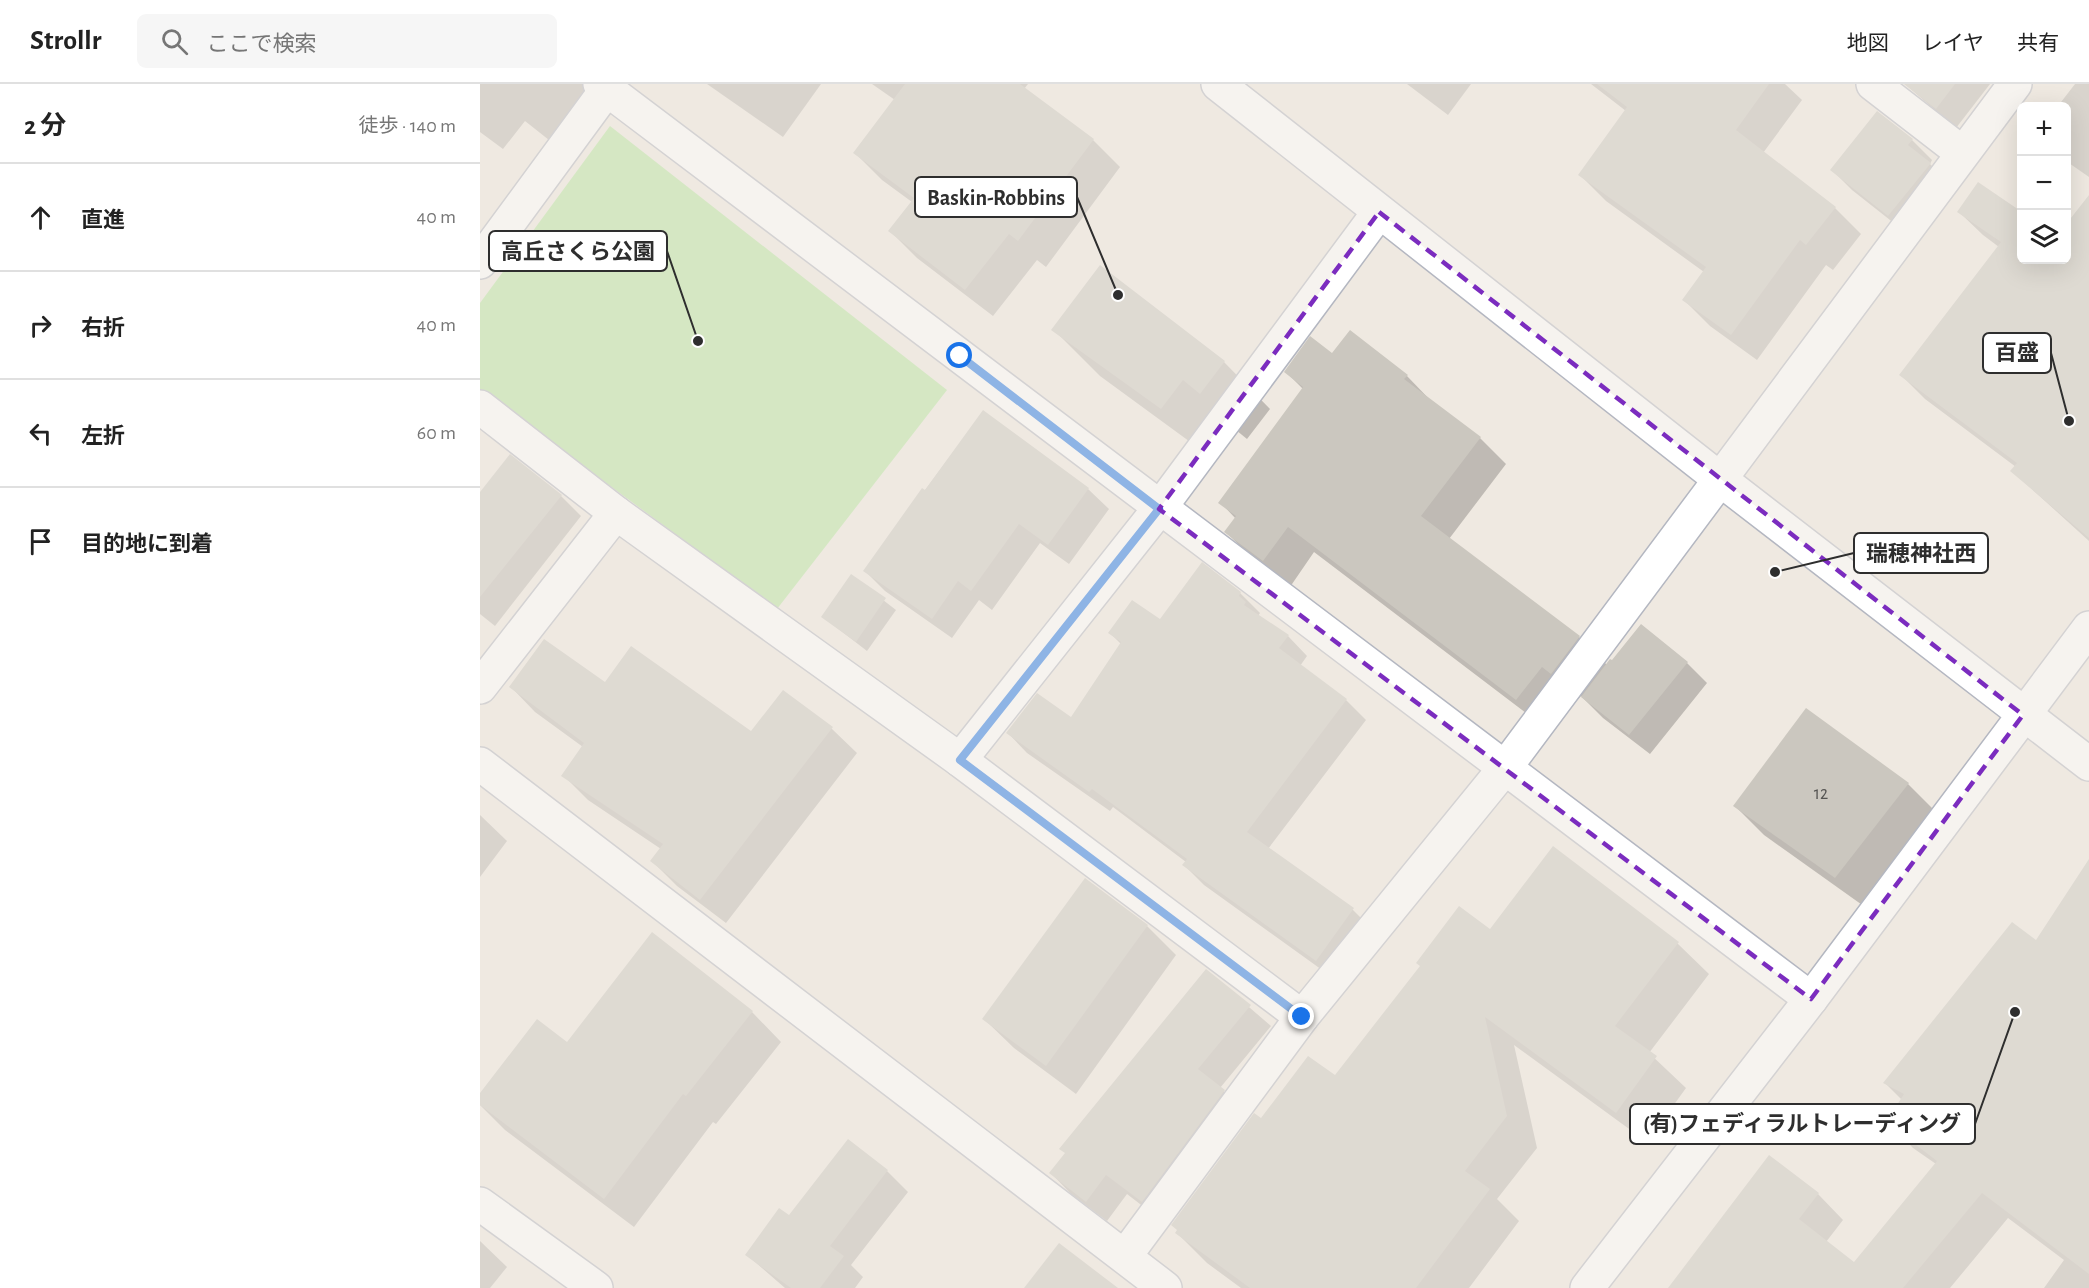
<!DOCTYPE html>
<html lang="ja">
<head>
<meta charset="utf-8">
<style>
  :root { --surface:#fff; --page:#f6f6f6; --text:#222; --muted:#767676; --line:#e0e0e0 }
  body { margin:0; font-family:"Alegreya Sans","Noto Sans JP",sans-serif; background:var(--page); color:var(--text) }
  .controls { position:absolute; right:18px; top:18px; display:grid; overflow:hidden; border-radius:9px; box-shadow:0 6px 24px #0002 }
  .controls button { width:54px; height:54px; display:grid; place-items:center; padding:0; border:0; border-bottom:2px solid var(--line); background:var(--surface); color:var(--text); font:30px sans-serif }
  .stop { position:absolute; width:18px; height:18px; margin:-14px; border:4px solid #1a73e8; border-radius:50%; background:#fff }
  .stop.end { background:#1a73e8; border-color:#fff; box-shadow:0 2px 6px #0008 }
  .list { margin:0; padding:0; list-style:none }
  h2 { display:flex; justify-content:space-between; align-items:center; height:78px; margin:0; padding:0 24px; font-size:26px }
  h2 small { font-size:20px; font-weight:400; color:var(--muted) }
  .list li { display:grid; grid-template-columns:39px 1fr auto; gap:18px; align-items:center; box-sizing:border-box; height:108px; padding:0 24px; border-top:2px solid var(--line) }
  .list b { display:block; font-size:22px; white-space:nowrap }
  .list em { font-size:20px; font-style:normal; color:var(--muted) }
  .icon { flex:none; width:33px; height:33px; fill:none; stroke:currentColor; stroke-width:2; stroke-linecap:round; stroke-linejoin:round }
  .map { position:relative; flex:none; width:1609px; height:1204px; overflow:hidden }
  header { display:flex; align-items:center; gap:36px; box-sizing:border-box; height:84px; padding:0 30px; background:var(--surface); border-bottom:2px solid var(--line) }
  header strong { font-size:28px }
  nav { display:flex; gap:33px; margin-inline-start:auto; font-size:21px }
  .search { width:420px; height:54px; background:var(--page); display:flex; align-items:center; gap:15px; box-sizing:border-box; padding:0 21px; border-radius:9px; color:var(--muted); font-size:22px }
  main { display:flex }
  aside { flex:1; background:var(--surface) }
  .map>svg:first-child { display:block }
  .green { fill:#b6e59e }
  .shadow { fill:#0003 }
  .building { fill:#cbc7bf }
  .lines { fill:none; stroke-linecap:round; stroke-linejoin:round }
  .minor-casing { stroke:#b4b7c1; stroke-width:36 }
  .tertiary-casing { stroke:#b4b7c1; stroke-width:36 }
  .minor { stroke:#fff; stroke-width:33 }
  .tertiary { stroke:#fff; stroke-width:33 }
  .route { stroke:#1a73e8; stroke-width:8 }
  .marked { fill:none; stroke:#7b2cbf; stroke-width:4.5; stroke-dasharray:12 8; stroke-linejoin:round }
  .labels { text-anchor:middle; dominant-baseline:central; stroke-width:6; stroke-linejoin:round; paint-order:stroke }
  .number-label { font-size:18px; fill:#555452 }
  .leader { fill:none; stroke:#2e2e2e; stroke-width:2 }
  .callout-dot { fill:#2e2e2e; stroke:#fff; stroke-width:2 }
  .callout { fill:#fff; stroke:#2e2e2e; stroke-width:2 }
  .callout-label { font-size:22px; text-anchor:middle; font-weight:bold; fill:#2e2e2e }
</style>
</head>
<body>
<header>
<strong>Strollr</strong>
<div class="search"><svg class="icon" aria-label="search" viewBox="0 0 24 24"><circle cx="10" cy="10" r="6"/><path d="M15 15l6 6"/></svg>ここで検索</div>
<nav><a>地図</a><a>レイヤ</a><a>共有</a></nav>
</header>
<main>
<aside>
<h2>2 分<small>徒歩 · 140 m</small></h2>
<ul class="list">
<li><svg class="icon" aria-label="ahead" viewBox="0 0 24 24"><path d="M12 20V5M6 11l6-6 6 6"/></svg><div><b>直進</b></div><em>40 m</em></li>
<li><svg class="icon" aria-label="right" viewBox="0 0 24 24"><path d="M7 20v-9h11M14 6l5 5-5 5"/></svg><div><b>右折</b></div><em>40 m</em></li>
<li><svg class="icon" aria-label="left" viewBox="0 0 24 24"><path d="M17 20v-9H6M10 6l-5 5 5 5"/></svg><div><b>左折</b></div><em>60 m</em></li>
<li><svg class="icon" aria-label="arrive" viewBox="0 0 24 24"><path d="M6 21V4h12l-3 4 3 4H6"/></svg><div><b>目的地に到着</b></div></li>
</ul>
</aside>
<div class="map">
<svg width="1609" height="1204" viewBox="0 0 1609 1204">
  <rect width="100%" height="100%" fill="#efe9e1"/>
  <polygon class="green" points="130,42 467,306 297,525 0,306 0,219"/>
  <g class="shadow">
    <polygon points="0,0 110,0 69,56 45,37 23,65 0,48"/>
    <polygon points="227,0 341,0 303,53"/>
    <polygon points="392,0 548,0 544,5 613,56 640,83 566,183 557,176 513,232 437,174 410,147 432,118 402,96 375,69 415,16"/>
    <polygon points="927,0 991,0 968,31"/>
    <polygon points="1111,0 1305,0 1322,16 1283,69 1355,124 1381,150 1353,186 1346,181 1277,276 1230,242 1204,216 1224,188 1126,117 1100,91 1146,27"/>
    <polygon points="1425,0 1510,0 1476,44"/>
    <polygon points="1595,0 1609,0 1609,93 1586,77 1586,22 1578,22"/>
    <polygon points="1432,56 1452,76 1450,80 1470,100 1429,151 1372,106 1352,86"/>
    <polygon points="1498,100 1542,176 1586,176 1586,142 1609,113 1609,457 1532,387 1536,383 1445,315 1421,291 1519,163 1503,151 1479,128"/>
    <polygon points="573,245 744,278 790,325 767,355 751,342 728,371 620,292"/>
    <polygon points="852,271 927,292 953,319 1000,354 1026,380 969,455 1099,553 1127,581 1207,579 1227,599 1170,670 1123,634 1101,612 1098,615 1089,608 1063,642 834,468 810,503 772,474 746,448 756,435 740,418 823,305 806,288"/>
    <polygon points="503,328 608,405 629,425 589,480 560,459 512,526 499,516 472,554 405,507 385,487"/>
    <polygon points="0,411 81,412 101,432 15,542 0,530"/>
    <polygon points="372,492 416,526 387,567 343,533"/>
    <polygon points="760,509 780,529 778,532 808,552 827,572 820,582 866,616 886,636 788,765 873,826 893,846 856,896 724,801 704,781 706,778 633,723 630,727 547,669 528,649 592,635 641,560 630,549 680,538"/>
    <polygon points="125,601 271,649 303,608 352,645 377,669 246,839 197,802 172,777 181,765 108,716 83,691 103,663 55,628 31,603"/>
    <polygon points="1428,700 1457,729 1385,823 1284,751 1255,722"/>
    <polygon points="0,731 27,757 0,793"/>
    <polygon points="1073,764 1198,860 1229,890 1169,969 1206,1004 1167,1058 1034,961 1057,1064 1017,1115 1039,1137 989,1204 761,1204 727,1179 697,1149 781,1036 855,994 1010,847"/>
    <polygon points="1609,819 1609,1204 1564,1204 1584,1176 1528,1134 1470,1204 1190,1204 1338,1110 1363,1136 1346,1158 1375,1180 1456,1080 1433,1064 1408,1038 1422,1016 1405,999 1556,858"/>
    <polygon points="667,842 696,871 596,1010 534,964 504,935"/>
    <polygon points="727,887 791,942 740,1004 764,1027 682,1137 647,1110 627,1137 591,1110 571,1089"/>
    <polygon points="272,928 301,958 236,1040 233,1038 154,1143 25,1046 0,1021 0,1011 87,960"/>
    <polygon points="368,1057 407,1087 428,1108 371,1181 383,1193 375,1204 305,1204 267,1171 309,1133"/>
    <polygon points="0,1157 27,1183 10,1204 0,1204"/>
  </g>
  <g class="building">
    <polygon points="425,0 540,0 614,55 538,157 529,150 485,206 408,147 434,114 373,69"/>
    <polygon points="1117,0 1289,0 1256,46 1356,123 1326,161 1320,156 1251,251 1202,216 1226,183 1098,91 1147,23"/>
    <polygon points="1424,0 1475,0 1456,25"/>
    <polygon points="1397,27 1433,55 1428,61 1451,79 1408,132 1350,86"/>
    <polygon points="1498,98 1542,128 1542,176 1587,176 1587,139 1609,111 1609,454 1530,387 1537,379 1419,291 1521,158 1477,128"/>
    <polygon points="620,181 745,277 720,310 703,296 681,325 571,246"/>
    <polygon points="870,246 928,291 924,295 1001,353 941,432 1100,552 1071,590 1062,583 1036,616 808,443 783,477 744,448 756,432 738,419 823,303 804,288 830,252 852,269"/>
    <polygon points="503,326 609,404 568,461 539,440 491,507 478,497 452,535 383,487 442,404 445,406"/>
    <polygon points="30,370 82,411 0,513 0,408"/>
    <polygon points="722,478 761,508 759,512 766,518 764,521 809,551 799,564 867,615 767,748 874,824 836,877 702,781 707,775 612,705 609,708 526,649 557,609 591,633 641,558 628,549 652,516 680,535"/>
    <polygon points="371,490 406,514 376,558 341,533"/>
    <polygon points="1161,540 1208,578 1149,651 1101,613 1130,575 1132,576"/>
    <polygon points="64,555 125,598 151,562 271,647 303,606 353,643 220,816 170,777 183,760 81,692 104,659 29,603"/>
    <polygon points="1326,624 1429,699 1355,794 1253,722"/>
    <polygon points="1073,762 1199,858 1135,942 1177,972 1136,1029 1005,933 1027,1032 985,1087 1010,1105 936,1204 770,1204 695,1149 697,1146 691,1141 774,1029 781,1034 828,972 855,991 940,882 936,879 979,822 1010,845"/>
    <polygon points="1609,775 1609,1190 1502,1109 1423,1204 1188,1204 1289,1071 1339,1109 1319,1135 1374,1178 1457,1077 1406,1038 1424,1010 1403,999 1532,838 1556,856"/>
    <polygon points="605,794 668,841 566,982 502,935"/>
    <polygon points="172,848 273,927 206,1012 203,1010 124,1115 0,1021 0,1009 57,935 87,958"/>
    <polygon points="726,885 771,921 718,985 745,1006 662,1118 626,1091 606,1118 569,1089 585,1069 579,1065"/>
    <polygon points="368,1055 408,1086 350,1162 364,1172 340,1204 311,1204 265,1171 299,1124 309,1131"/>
    <polygon points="579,1159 638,1204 544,1204"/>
  </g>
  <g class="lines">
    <defs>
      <g id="minor">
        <polyline points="120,0 1331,915"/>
        <polyline points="1393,0 1481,68"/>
        <polyline points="0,178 127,5"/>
        <polyline points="0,323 136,429 480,676"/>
        <polyline points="0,603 136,429"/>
        <polyline points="0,680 685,1204"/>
        <polyline points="822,933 480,676 679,425 899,128"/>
        <polyline points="0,1120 116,1204"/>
        <polyline points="645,1172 822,933 1024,685 1535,0"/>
      </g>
      <g id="tertiary">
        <polyline points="738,0 1241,396 1609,680"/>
        <polyline points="1107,1204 1331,915 1609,544"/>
      </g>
    </defs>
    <use href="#minor" class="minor-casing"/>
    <use href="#tertiary" class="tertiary-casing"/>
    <use href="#minor" class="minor"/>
    <use href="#tertiary" class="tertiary"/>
  </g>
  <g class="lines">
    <polyline class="route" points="480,272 679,425 480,676 822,933"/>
  </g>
  <path d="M0 0H1609V1204H0ZM899,128L1543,631L1331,915L679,425Z" fill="#efe9e1" fill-opacity=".55" fill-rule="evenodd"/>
  <path class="marked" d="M899,128L1543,631L1331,915L679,425Z"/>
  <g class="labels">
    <g class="number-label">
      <text x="1341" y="710">12</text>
    </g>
  </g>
  <path class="leader" d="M638 211L597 113M218 257L187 167M1589 337L1571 269M1295 488L1374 469M1535 928L1495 1040"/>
  <g class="callout-dot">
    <circle cx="638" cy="211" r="6"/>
    <circle cx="218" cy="257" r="6"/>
    <circle cx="1589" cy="337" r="6"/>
    <circle cx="1295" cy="488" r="6"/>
    <circle cx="1535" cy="928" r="6"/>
  </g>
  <g class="callout">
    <rect x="435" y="93" width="162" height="40" rx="6"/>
    <rect x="9" y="147" width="178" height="40" rx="6"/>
    <rect x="1503" y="249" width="68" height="40" rx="6"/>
    <rect x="1374" y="449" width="134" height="40" rx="6"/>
    <rect x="1150" y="1020" width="345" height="40" rx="6"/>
  </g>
  <g class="callout-label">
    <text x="516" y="121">Baskin-Robbins</text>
    <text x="98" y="175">高丘さくら公園</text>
    <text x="1537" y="276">百盛</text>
    <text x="1441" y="477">瑞穂神社西</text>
    <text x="1322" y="1047">(有)フェディラルトレーディング</text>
  </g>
</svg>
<div class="controls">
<button>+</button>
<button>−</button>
<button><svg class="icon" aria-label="layers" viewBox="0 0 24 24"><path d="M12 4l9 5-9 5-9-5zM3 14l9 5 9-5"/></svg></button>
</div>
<div class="stop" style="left:480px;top:272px"></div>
<div class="stop end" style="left:822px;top:933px"></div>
</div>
</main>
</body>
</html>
